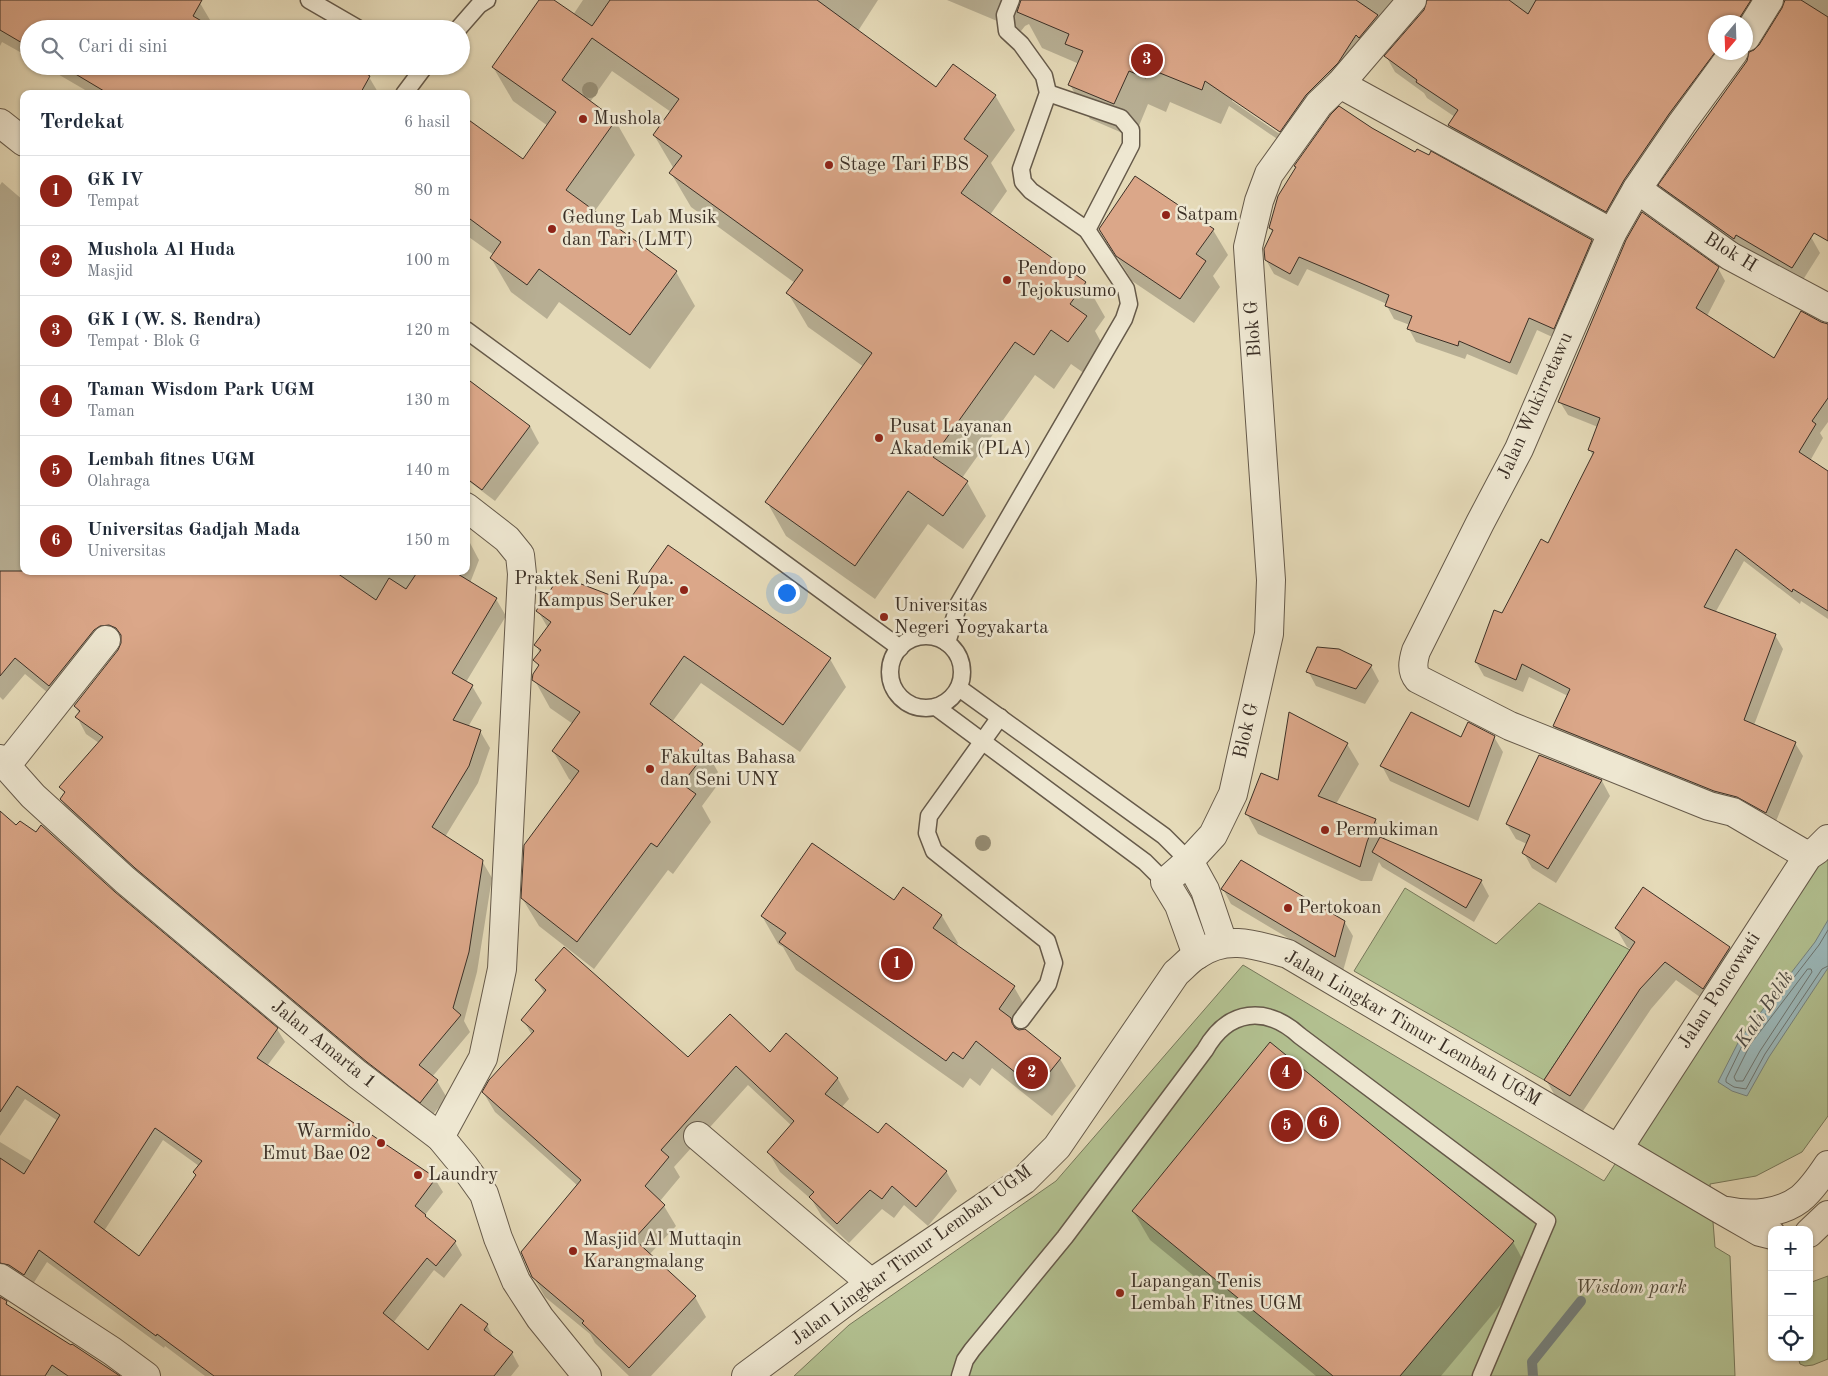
<!DOCTYPE html>
<html lang="id">
<head>
<meta charset="utf-8">
<style>
  :root { --surface:#fff; --page:#f6f6f7; --text:#1f2937; --muted:#747a83; --line:#e0e1e3; --accent:#8f2418 }
  body { margin:0; font-family:"Old Standard TT",serif; background:var(--page); color:var(--text) }
  .controls { position:absolute; right:15px; bottom:15px; display:grid; overflow:hidden; border-radius:10px; box-shadow:0 1px 4px #0004 }
  .controls button { width:45px; height:45px; display:grid; place-items:center; padding:0; border:0; border-bottom:1px solid var(--line); background:var(--surface); color:var(--text); font:25px sans-serif }
  .compass { position:absolute; left:1708px; top:15px; width:45px; height:45px; border-radius:50%; background:var(--surface); box-shadow:0 1px 4px #0004; rotate:199deg }
  .you { position:absolute; left:786px; top:592px; width:18px; height:18px; margin:-12px; border:4px solid #fff; border-radius:50%; background:#1a73e8; box-shadow:0 0 0 8px #1a73e833 }
  .badge { display:grid; place-items:center; width:32px; height:32px; border-radius:50%; background:var(--accent); color:#fff; font-size:16px; font-weight:700 }
  .pin { position:absolute; translate:-50% -50%; border:2px solid #fff; box-shadow:0 1px 5px #0006 }
  .list { margin:0; padding:0; list-style:none }
  h2 { display:flex; justify-content:space-between; align-items:center; height:65px; margin:0; padding:0 20px; font-size:21px }
  h2 small { font-size:16px; font-weight:400; color:var(--muted) }
  .list li { display:grid; grid-template-columns:32px 1fr auto; gap:15px; align-items:center; box-sizing:border-box; height:70px; padding:0 20px; border-top:1px solid var(--line) }
  .list b { display:block; font-size:19px; white-space:nowrap }
  .list p { margin:0; font-size:16px; white-space:nowrap; color:var(--muted) }
  .list em { font-size:16px; font-style:normal; color:var(--muted) }
  .icon { flex:none; width:28px; height:28px; fill:none; stroke:currentColor; stroke-width:2; stroke-linecap:round; stroke-linejoin:round }
  .map { position:relative; flex:none; width:1828px; height:1376px; overflow:hidden }
  .search { position:absolute; background:var(--surface); box-shadow:0 1px 4px #0004; left:20px; top:20px; width:450px; height:55px; display:flex; align-items:center; gap:12px; box-sizing:border-box; padding:0 18px; border-radius:28px; color:var(--muted); font-size:19px }
  .panel { position:absolute; background:var(--surface); box-shadow:0 1px 4px #0004; left:20px; top:90px; width:450px; height:485px; border-radius:10px }
  .map>svg:first-child { display:block }
  .green { fill:#b2c090; stroke:#77785b }
  .water { fill:#9bb8ba; stroke:#75827f }
  .shadow { fill:#0003; fill-rule:evenodd }
  .lines { fill:none; stroke-linecap:round; stroke-linejoin:round }
  .shore { stroke:#6c7470; stroke-width:1 }
  .stream { stroke:#75827f; stroke-width:10 }
  .building { fill:#dba789; stroke:#3c3026; fill-rule:evenodd }
  .service-casing { stroke:#665a4a; stroke-width:19 }
  .minor-casing { stroke:#665a4a; stroke-width:30 }
  .tertiary-casing { stroke:#665a4a; stroke-width:30 }
  .service { stroke:#eee7d1; stroke-width:16 }
  .minor { stroke:#eee7d1; stroke-width:28 }
  .tertiary { stroke:#eee7d1; stroke-width:28 }
  .tree { fill:#958c73 }
  .poi-dot { fill:#8f2418; stroke:#eee7d1; stroke-width:2 }
  .labels { text-anchor:middle; dominant-baseline:central; stroke-width:5; stroke-linejoin:round; paint-order:stroke }
  .poi-label { font-size:19px; fill:#3c3026; stroke:#eee7d1; text-anchor:start }
  .street-label { font-size:19px; fill:#3c3026; stroke:#eee7d1 }
  .park-label { font-size:19px; font-style:italic; fill:#544d3b; stroke:#eee7d1 }
  .water-label { font-size:20px; font-style:italic; fill:#4f4b44; stroke:#eee7d1 }
</style>
</head>
<body>
<div class="map">
<svg width="1828" height="1376" viewBox="0 0 1828 1376">
  <rect width="100%" height="100%" fill="#e5dab8"/>
  <filter id="stains"><feTurbulence type="fractalNoise" baseFrequency=".004" numOctaves="4"/><feColorMatrix values="0 0 0 0 .2 0 0 0 0 .09 0 0 0 0 .02 0 0 0 .5 -.17"/></filter>
  <radialGradient id="worn" r=".72"><stop offset=".6" stop-color="#630" stop-opacity="0"/><stop offset="1" stop-color="#630" stop-opacity=".3"/></radialGradient>
  <g class="green">
    <polygon points="1828,851 1828,1116 1802,1152 1756,1176 1710,1184 1715,1247 1730,1256 1735,1376 794,1376 849,1325 1056,1181 1243,965 1604,1181 1769,926"/>
    <polygon points="1405,888 1496,944 1539,903 1630,950 1544,1080 1354,971"/>
    <polygon points="1828,1276 1828,1359 1813,1365 1805,1366 1800,1364 1798,1357 1809,1357 1809,1283"/>
  </g>
  <polygon class="water" points="1828,920 1828,968 1769,1057 1747,1096 1732,1091 1718,1082 1740,1039 1815,942"/>
  <g class="shadow">
    <polygon points="0,0 195,0 200,3 210,20 207,26 29,29 29,57 2,42 0,46"/>
    <polygon points="540,0 552,0 573,15 583,0 878,0 858,31 937,88 995,95 1015,130 991,163 1007,191 990,215 1085,282 1105,317 1095,331 1106,351 1088,376 1071,364 1054,389 1035,375 962,478 967,482 986,516 963,549 928,524 875,599 786,536 767,502 864,367 808,327 788,293 795,283 691,207 671,173 674,169 654,135 671,112 612,71 590,102 615,120 635,155 594,212 676,272 695,306 650,369 559,302 547,319 511,292 491,258 494,255 466,235 466,119 523,161 548,126 513,101 493,67"/>
    <path d="M947,0H1828V202L1811,237L1820,253L1801,283L1745,251L1669,201L1660,185L1760,46L1786,2L1780,0L1746,22H1716V52H1739L1615,227L1458,141L1449,125L1455,117L1427,98L1424,93L1395,72L1386,56L1425,11L1428,2L1425,0L1289,147L1229,106L1221,124L1170,102L1166,112L1148,104L1134,138L1090,119L1070,85L1078,64L1077,63L1042,48L1029,24L1025,26L1021,31ZM1232,98L1286,134L1284,137L1232,101Z"/>
    <polygon points="44,66 277,66 369,77 379,94 92,94"/>
    <polygon points="1371,129 1415,154 1591,241 1599,254 1561,341 1537,330 1517,375 1467,354 1465,359 1416,342 1409,329 1410,325 1394,319 1387,306 1387,304 1307,269 1298,286 1274,274 1266,260 1273,233 1270,228 1297,168 1295,166"/>
    <polygon points="2,182 24,201 24,571 466,571 466,542 470,543 479,560 470,583 496,599 506,616 466,682 472,686 482,703 468,727 480,731 490,748 478,783 445,837 482,861 492,878 477,972 464,1021 470,1032 432,1077 437,1081 447,1098 430,1118 378,1078 71,816 61,799 65,794 61,787 99,743 86,734 77,717 79,713 75,706 120,650 123,643 119,641 59,702 25,674 3,700 0,697 0,185"/>
    <polygon points="1100,229 1213,230 1228,255 1213,276 1220,287 1194,323 1132,281"/>
    <polygon points="1718,268 1725,281 1707,316 1774,360 1821,323 1828,325 1828,422 1820,433 1823,438 1810,461 1828,473 1828,619 1801,601 1800,604 1744,561 1715,613 1775,635 1783,649 1754,725 1795,743 1803,756 1774,826 1562,740 1554,726 1568,696 1529,677 1523,692 1484,676 1476,662 1503,615 1548,544 1593,456 1590,450 1598,427 1568,415 1560,402"/>
    <polygon points="466,378 530,426 539,443 495,501 466,479"/>
    <polygon points="632,599 830,659 846,687 800,752 701,683 672,722 702,744 718,772 712,781 716,787 702,806 711,822 673,874 668,870 594,969 539,926 522,898 573,782 569,779 553,751 573,724 550,708 534,679 539,667 535,660 540,653 536,645 548,628 538,611 632,605 633,602"/>
    <polygon points="1371,666 1379,681 1365,704 1316,686 1308,671"/>
    <polygon points="1494,737 1503,752 1478,821 1390,781 1382,766 1462,738"/>
    <polygon points="1347,744 1359,764 1336,804 1375,820 1386,840 1481,881 1489,896 1474,922 1382,867 1379,862 1372,881 1361,881 1258,834 1247,814 1278,781"/>
    <polygon points="1540,756 1602,781 1610,796 1556,883 1532,868 1524,853 1527,844 1516,839 1507,824"/>
    <path d="M0,813L16,827L114,893L277,1029L285,1042L267,1066L435,1179L443,1192L425,1215L427,1220L455,1242L462,1255L444,1278L434,1270L393,1323L428,1352L487,1325L494,1339L512,1353L519,1366L511,1376H205L165,1346L164,1348L47,1262L31,1287L0,1277V1142L33,1162L58,1121L25,1099L0,1136ZM163,1140L199,1166L194,1172L197,1176L140,1258L104,1231Z"/>
    <polygon points="1223,889 1344,921 1353,936 1343,971 1231,904"/>
    <polygon points="894,902 942,916 958,943 956,946 1014,987 1030,1015 1018,1031 1060,1059 1076,1086 1052,1116 992,1068 980,1086 970,1078 963,1088 796,970 783,947 778,944 762,916"/>
    <polygon points="1616,928 1729,948 1740,967 1714,1007 1676,980 1651,1009 1581,1114 1557,1099 1546,1080 1632,950 1627,947"/>
    <polygon points="536,980 688,1058 770,1054 786,1035 838,1079 849,1099 841,1108 878,1135 946,1171 957,1191 928,1226 904,1205 894,1218 882,1209 849,1243 822,1217 812,1200 780,1172 769,1153 792,1126 748,1085 674,1167 680,1177 660,1201 664,1206 676,1226 649,1255 695,1297 706,1317 651,1376 629,1376 595,1343 590,1334 545,1297 533,1276 578,1186 495,1112 483,1092 532,1035 523,1020 545,994"/>
    <polygon points="1133,1211 1513,1242 1529,1271 1441,1376 1316,1376 1150,1240"/>
    <polygon points="0,1298 6,1302 9,1307 111,1376 0,1376"/>
  </g>
  <g class="lines">
    <g class="shore">
      <polyline points="1828,930 1819,945 1744,1042 1726,1079 1726,1082 1734,1087 1746,1089 1765,1054 1822,969 1828,966"/>
      <polygon points="1808,969 1811,969 1812,972 1760,1051 1743,1081 1736,1081 1734,1077 1750,1045"/>
    </g>
    <polyline class="stream" points="1533,1376 1532,1362 1581,1301"/>
  </g>
  <g class="building">
    <polygon points="0,0 202,0 193,16 215,29 29,29 29,47 0,30"/>
    <polygon points="539,0 554,0 592,26 610,0 817,0 936,87 953,64 996,95 964,139 988,156 961,193 1086,282 1070,304 1087,316 1068,342 1051,330 1034,355 1015,342 933,457 968,481 943,516 908,491 855,566 765,502 872,353 786,293 803,270 669,173 682,156 653,135 679,99 592,38 562,80 616,120 566,190 677,271 630,335 539,269 527,285 490,258 501,242 466,216 466,118 523,159 556,112 492,67"/>
    <polygon points="1021,0 1356,0 1378,15 1359,38 1356,35 1338,63 1306,95 1280,132 1205,81 1202,90 1150,69 1146,78 1129,71 1114,104 1068,85 1083,51 1065,44 1069,34 1017,12"/>
    <polygon points="1427,0 1509,0 1528,14 1536,0 1751,0 1737,22 1716,22 1716,51 1669,114 1624,180 1606,212 1448,125 1458,110 1416,82 1417,80 1384,56 1424,10"/>
    <polygon points="1785,0 1801,0 1828,17 1828,241 1814,233 1792,268 1736,235 1734,239 1658,185 1747,61 1749,52 1754,50 1759,45 1782,8"/>
    <polygon points="62,66 353,66 370,76 360,94 109,94"/>
    <polygon points="1339,106 1372,128 1415,152 1417,149 1429,155 1431,151 1592,240 1554,329 1529,318 1510,363 1459,341 1458,346 1407,329 1412,316 1385,306 1389,295 1299,257 1290,274 1265,260 1264,249 1273,230 1269,228 1278,196 1296,167 1294,166 1331,114"/>
    <polygon points="1135,176 1214,229 1196,254 1206,261 1180,299 1116,256 1099,229"/>
    <polygon points="1642,212 1719,267 1696,308 1774,358 1801,311 1821,322 1828,324 1828,398 1812,421 1816,424 1799,452 1828,471 1828,611 1793,589 1792,592 1736,549 1704,607 1776,634 1744,720 1796,742 1766,813 1737,797 1714,791 1553,726 1570,689 1522,664 1516,680 1475,662 1494,610 1502,613 1541,539 1548,543 1594,452 1588,450 1600,418 1558,402 1626,240"/>
    <polygon points="466,378 530,426 482,490 466,478"/>
    <polygon points="668,545 831,658 783,725 684,656 650,704 703,744 695,755 701,759 682,784 696,794 657,847 651,843 577,942 521,898 524,845 579,771 552,751 580,712 532,680 533,674 539,665 533,660 541,650 534,645 551,622 536,611 560,576 631,603 633,601 630,599"/>
    <polygon points="0,571 334,571 376,600 389,578 406,589 418,571 453,571 497,598 452,673 473,685 453,720 481,730 469,766 432,827 483,860 469,952 453,1008 461,1015 419,1065 438,1080 420,1103 367,1062 135,868 60,799 65,792 59,787 103,737 75,717 80,711 74,706 118,650 121,643 121,635 116,628 109,625 100,626 94,630 49,686 15,658 0,676"/>
    <polygon points="1317,647 1339,649 1372,665 1356,689 1306,672"/>
    <polygon points="1289,712 1348,743 1318,796 1376,819 1367,842 1360,867 1245,814 1261,773 1278,780"/>
    <polygon points="1411,712 1461,737 1468,722 1495,736 1469,807 1380,766"/>
    <polygon points="1539,755 1602,780 1548,869 1522,853 1530,835 1506,824"/>
    <path d="M0,811L16,825L20,821L36,832L41,825L115,892L278,1028L257,1058L436,1178L415,1206L426,1215L425,1216L456,1241L436,1266L427,1258L383,1313L428,1350L461,1304L488,1324L484,1330L513,1352L494,1376H214L157,1334L156,1336L39,1250L24,1275L9,1265L0,1263V1158L24,1174L60,1115L17,1086L0,1112ZM155,1128L202,1161L193,1172L196,1175L139,1256L94,1222Z"/>
    <polygon points="1380,837 1482,880 1466,908 1372,852"/>
    <polygon points="812,843 894,900 903,887 942,915 933,928 1015,986 999,1009 1011,1018 1012,1023 1015,1028 1019,1030 1025,1029 1061,1058 1036,1089 976,1041 963,1059 953,1052 946,1061 779,942 786,933 761,916"/>
    <polygon points="1241,860 1345,921 1335,957 1221,889"/>
    <polygon points="1643,887 1730,947 1703,989 1665,962 1640,989 1570,1096 1544,1080 1635,942 1615,928"/>
    <polygon points="564,947 688,1057 730,1014 770,1052 786,1033 838,1078 825,1094 878,1133 886,1123 947,1171 916,1207 892,1186 882,1199 870,1190 837,1224 809,1197 814,1192 767,1152 794,1121 736,1066 661,1150 669,1157 645,1186 665,1205 634,1239 696,1296 629,1368 582,1323 584,1321 532,1277 521,1252 581,1180 482,1092 489,1080 534,1031 521,1020 546,990 535,980"/>
    <polygon points="1270,1042 1514,1241 1400,1376 1333,1376 1132,1211"/>
    <polygon points="0,1297 7,1301 6,1304 71,1345 72,1344 120,1376 68,1376 52,1365 45,1376 0,1376"/>
  </g>
  <g class="lines">
    <defs>
      <g id="service">
        <polyline points="309,0 359,29"/>
        <polyline points="458,29 479,5 487,0"/>
        <polyline points="1048,93 1121,118 1131,130 1131,145 1087,230"/>
        <polyline points="404,94 425,66"/>
        <polyline points="466,330 900,648"/>
        <circle cx="926" cy="672" r="36"/>
        <polyline points="947,643 959,603 1124,319 1129,304 1126,289 1087,230 1031,191 1023,182 1021,169 1048,93 1044,76 1021,44 1007,31 1005,15 1011,0"/>
        <polyline points="959,688 1164,836 1189,861"/>
        <polyline points="936,707 1145,862 1165,882"/>
        <polyline points="1000,717 929,816 927,833 934,851 1047,941 1054,963 1048,984 1021,1020"/>
        <path d="M960,1376L965,1360L972,1350L1065,1237L1205,1050C1228,1009 1266,1005 1300,1036L1547,1221L1481,1376"/>
      </g>
      <g id="minor">
        <polyline points="1746,37 1769,0"/>
        <path d="M1734,52L1682,123L1637,189L1612,233L1519,449L1480,523L1416,651C1413,661 1411,671 1418,679L1510,726L1709,806L1733,812L1808,856"/>
        <polyline points="1340,84 1412,0"/>
        <polyline points="0,123 24,142"/>
        <polyline points="1637,189 1730,256 1828,308"/>
        <polyline points="0,759 33,796 125,880 357,1074 440,1137 464,1166 484,1194 498,1238 516,1281 540,1318 587,1376"/>
        <polyline points="6,766 106,640"/>
        <polyline points="1189,861 1205,890 1223,943"/>
        <polyline points="1197,955 1179,905 1165,882 1189,861 1213,835 1233,794 1269,634 1271,580 1248,247 1259,201 1269,174 1319,104 1340,84 1612,233"/>
        <polyline points="698,1136 871,1283"/>
        <polyline points="440,1137 483,1058 502,969 522,574 520,555 507,539 466,507"/>
        <polyline points="1618,1149 1808,856 1817,850 1828,839"/>
        <polyline points="0,1278 112,1351 146,1376"/>
      </g>
      <g id="tertiary">
        <path d="M1727,1211C1751,1216 1780,1214 1800,1199C1811,1190 1820,1177 1828,1165"/>
        <polyline points="1809,1233 1828,1215"/>
        <path d="M746,1376L871,1283L1024,1180L1057,1147L1176,973C1183,967 1189,960 1197,955C1227,934 1256,945 1288,954L1718,1208L1760,1232L1772,1235"/>
      </g>
    </defs>
    <use href="#service" class="service-casing"/>
    <use href="#minor" class="minor-casing"/>
    <use href="#tertiary" class="tertiary-casing"/>
    <use href="#service" class="service"/>
    <use href="#minor" class="minor"/>
    <use href="#tertiary" class="tertiary"/>
  </g>
  <g class="tree">
    <circle cx="590" cy="90" r="8"/>
    <circle cx="983" cy="843" r="8"/>
  </g>
  <g class="poi-dot">
    <circle cx="583" cy="119" r="5"/>
    <circle cx="829" cy="165" r="5"/>
    <circle cx="1166" cy="215" r="5"/>
    <circle cx="552" cy="229" r="5"/>
    <circle cx="1007" cy="280" r="5"/>
    <circle cx="879" cy="438" r="5"/>
    <circle cx="684" cy="590" r="5"/>
    <circle cx="884" cy="617" r="5"/>
    <circle cx="650" cy="769" r="5"/>
    <circle cx="1325" cy="830" r="5"/>
    <circle cx="1288" cy="908" r="5"/>
    <circle cx="381" cy="1143" r="5"/>
    <circle cx="418" cy="1175" r="5"/>
    <circle cx="573" cy="1251" r="5"/>
    <circle cx="1120" cy="1293" r="5"/>
  </g>
  <g class="labels">
    <g class="poi-label">
      <text x="593" y="119">Mushola</text>
      <text x="839" y="165">Stage Tari FBS</text>
      <text x="1176" y="215">Satpam</text>
      <text x="562" y="218">Gedung Lab Musik<tspan x="562" dy="22">dan Tari (LMT)</tspan></text>
      <text x="1017" y="269">Pendopo<tspan x="1017" dy="22">Tejokusumo</tspan></text>
      <text x="889" y="427">Pusat Layanan<tspan x="889" dy="22">Akademik (PLA)</tspan></text>
      <text x="674" y="579" text-anchor="end">Praktek Seni Rupa.<tspan x="674" dy="22">Kampus Seruker</tspan></text>
      <text x="894" y="606">Universitas<tspan x="894" dy="22">Negeri Yogyakarta</tspan></text>
      <text x="660" y="758">Fakultas Bahasa<tspan x="660" dy="22">dan Seni UNY</tspan></text>
      <text x="1335" y="830">Permukiman</text>
      <text x="1298" y="908">Pertokoan</text>
      <text x="371" y="1132" text-anchor="end">Warmido<tspan x="371" dy="22">Emut Bae 02</tspan></text>
      <text x="428" y="1175">Laundry</text>
      <text x="583" y="1240">Masjid Al Muttaqin<tspan x="583" dy="22">Karangmalang</tspan></text>
      <text x="1130" y="1282">Lapangan Tenis<tspan x="1130" dy="22">Lembah Fitnes UGM</tspan></text>
    </g>
    <g class="street-label">
      <text transform="translate(1730 253) rotate(32)">Blok H</text>
      <text transform="translate(1254 329) rotate(-94)">Blok G</text>
      <text transform="translate(1536 406) rotate(-66)">Jalan Wukirretawu</text>
      <text transform="translate(1247 731) rotate(-77)">Blok G</text>
      <text transform="translate(1720 991) rotate(-57)">Jalan Poncowati</text>
      <text transform="translate(1412 1029) rotate(30)">Jalan Lingkar Timur Lembah UGM</text>
      <text transform="translate(323 1045) rotate(39)">Jalan Amarta 1</text>
      <text transform="translate(912 1256) rotate(-36)">Jalan Lingkar Timur Lembah UGM</text>
    </g>
    <g class="park-label">
      <text x="1631" y="1288">Wisdom park</text>
    </g>
    <g class="water-label">
      <text transform="translate(1765 1010) rotate(-56)">Kali Belik</text>
    </g>
  </g>
  <rect width="100%" height="100%" filter="url(#stains)"/>
  <rect width="100%" height="100%" fill="url(#worn)"/>
</svg>
<div class="controls">
<button>+</button>
<button>−</button>
<button><svg class="icon" aria-label="locate" viewBox="0 0 24 24"><circle cx="12" cy="12" r="6"/><path d="M12 2v4M12 18v4M2 12h4M18 12h4"/></svg></button>
</div>
<svg class="compass" viewBox="-18 -18 36 36"><path d="M0-13l5 13h-10z" fill="#e53935"/><path d="M0 13l5-13h-10z" fill="#747a83"/></svg>
<div class="you"></div>
<div class="pin badge" style="left:897px;top:964px">1</div>
<div class="pin badge" style="left:1032px;top:1073px">2</div>
<div class="pin badge" style="left:1147px;top:60px">3</div>
<div class="pin badge" style="left:1286px;top:1073px">4</div>
<div class="pin badge" style="left:1287px;top:1126px">5</div>
<div class="pin badge" style="left:1323px;top:1123px">6</div>
<div class="search"><svg class="icon" aria-label="search" viewBox="0 0 24 24"><circle cx="10" cy="10" r="6"/><path d="M15 15l6 6"/></svg>Cari di sini</div>
<section class="panel">
<h2>Terdekat<small>6 hasil</small></h2>
<ul class="list">
<li><span class="badge">1</span><div><b>GK IV</b><p>Tempat</p></div><em>80 m</em></li>
<li><span class="badge">2</span><div><b>Mushola Al Huda</b><p>Masjid</p></div><em>100 m</em></li>
<li><span class="badge">3</span><div><b>GK I (W. S. Rendra)</b><p>Tempat · Blok G</p></div><em>120 m</em></li>
<li><span class="badge">4</span><div><b>Taman Wisdom Park UGM</b><p>Taman</p></div><em>130 m</em></li>
<li><span class="badge">5</span><div><b>Lembah fitnes UGM</b><p>Olahraga</p></div><em>140 m</em></li>
<li><span class="badge">6</span><div><b>Universitas Gadjah Mada</b><p>Universitas</p></div><em>150 m</em></li>
</ul>
</section>
</div>
</body>
</html>
